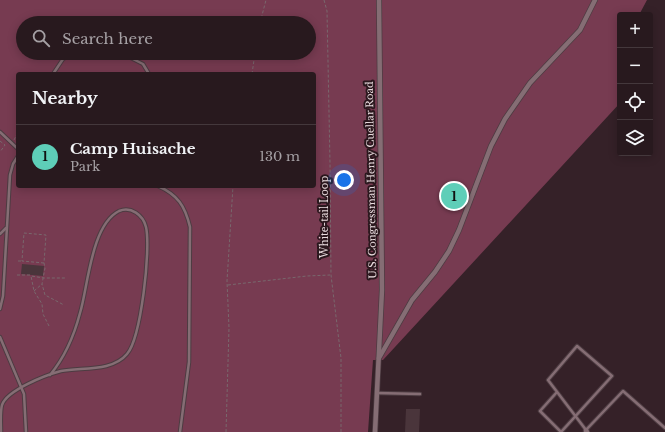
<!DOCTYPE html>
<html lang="en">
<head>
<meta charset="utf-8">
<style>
  :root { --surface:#28191e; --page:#34262b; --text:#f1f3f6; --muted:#a5a0a4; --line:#44383c; --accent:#5eceb8 }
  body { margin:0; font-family:"Libre Baskerville",serif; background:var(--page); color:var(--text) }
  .controls { position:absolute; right:12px; top:12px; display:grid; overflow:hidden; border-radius:4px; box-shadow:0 2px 10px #0003 }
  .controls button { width:36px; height:36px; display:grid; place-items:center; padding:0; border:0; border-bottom:1px solid var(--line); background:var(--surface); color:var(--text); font:20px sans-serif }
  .you { position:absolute; left:344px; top:180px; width:14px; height:14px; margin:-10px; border:3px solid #fff; border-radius:50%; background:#1a73e8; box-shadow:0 0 0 6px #1a73e833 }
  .badge { display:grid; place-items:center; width:26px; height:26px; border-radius:50%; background:var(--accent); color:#111; font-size:13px; font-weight:700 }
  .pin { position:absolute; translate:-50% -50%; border:2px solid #fff; box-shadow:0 1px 4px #0006 }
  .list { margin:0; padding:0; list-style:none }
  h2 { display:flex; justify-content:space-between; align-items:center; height:52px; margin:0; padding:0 16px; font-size:17px }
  h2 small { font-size:13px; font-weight:400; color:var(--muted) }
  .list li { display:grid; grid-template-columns:26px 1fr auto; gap:12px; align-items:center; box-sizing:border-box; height:64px; padding:0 16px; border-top:1px solid var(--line) }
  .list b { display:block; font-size:15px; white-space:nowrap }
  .list p { margin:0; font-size:13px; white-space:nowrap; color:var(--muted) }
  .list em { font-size:13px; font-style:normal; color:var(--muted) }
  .icon { flex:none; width:22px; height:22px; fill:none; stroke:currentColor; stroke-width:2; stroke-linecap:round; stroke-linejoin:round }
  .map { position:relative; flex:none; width:665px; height:432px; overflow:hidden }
  .search { position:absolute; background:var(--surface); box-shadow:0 2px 10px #0003; left:16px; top:16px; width:300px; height:44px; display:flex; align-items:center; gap:10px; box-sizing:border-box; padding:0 14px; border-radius:22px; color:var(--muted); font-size:15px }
  .panel { position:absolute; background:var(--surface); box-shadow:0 2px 10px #0003; left:16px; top:72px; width:300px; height:116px; border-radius:4px }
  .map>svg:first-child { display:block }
  .green { fill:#773b51; fill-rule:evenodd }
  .building { fill:#4a353b }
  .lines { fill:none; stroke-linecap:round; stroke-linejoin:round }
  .service-casing { stroke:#4d3c42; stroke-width:4.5 }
  .minor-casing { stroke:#4d3c42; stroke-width:6 }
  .path { stroke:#79686d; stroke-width:1; stroke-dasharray:3 2; stroke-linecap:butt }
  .service { stroke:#856d74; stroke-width:2.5 }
  .minor { stroke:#856d74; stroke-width:4.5 }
  .labels { text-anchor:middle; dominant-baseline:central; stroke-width:4; stroke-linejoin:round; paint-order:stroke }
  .street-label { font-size:10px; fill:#e8dbde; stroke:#2b181e }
</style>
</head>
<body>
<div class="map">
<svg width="665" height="432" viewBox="0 0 665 432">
  <rect width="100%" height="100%" fill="#352128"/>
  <path class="green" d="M0,0H647L639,15H620V103L383,360H373L368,432H0ZM23,23H309V53H23ZM18,74H314V186H18Z"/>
  <g class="building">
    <polygon points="22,264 44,266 43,276 21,274"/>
    <polygon points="406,409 420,409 419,432 405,432"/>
  </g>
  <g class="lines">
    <defs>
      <g id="service">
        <polyline points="121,53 143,64 149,74"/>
        <polyline points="53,74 63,59 74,53"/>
        <polyline points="0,132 18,149"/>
        <path d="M158,186C178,195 185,206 190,227L189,362L180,432"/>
        <polyline points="0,234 6,228"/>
        <polyline points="0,309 3,296 10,175 13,164 18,156"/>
        <polyline points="0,337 24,394 26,432"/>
        <path d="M557,392L540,411L561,432L612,376L577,346L548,380C561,397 573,413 586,430"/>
        <polyline points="377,393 420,394"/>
        <polyline points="585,431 623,391 665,428"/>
        <path d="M1,432C1,424 0,413 2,405C7,390 46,375 61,371C82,367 112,372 127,354C141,338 151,249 146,227C143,215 131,206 119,211C91,225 88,287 80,313C74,336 65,357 50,375"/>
      </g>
      <g id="minor">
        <polyline points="379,358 412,300 435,272 449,251 459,230 491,146 505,119 530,83 580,30 595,0"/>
        <polyline points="586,430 587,432"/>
        <polyline points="375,432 382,290 379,0"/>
      </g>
    </defs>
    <use href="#service" class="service-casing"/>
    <use href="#minor" class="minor-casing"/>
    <g class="path">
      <polyline points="324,0 327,11 330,163 331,275 341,358 341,432"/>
      <polyline points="260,23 266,0"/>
      <polyline points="252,74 255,53"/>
      <polyline points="14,140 18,132"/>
      <polyline points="0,141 5,145 0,152"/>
      <polyline points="18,261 22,261"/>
      <polyline points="44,263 22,261 24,233 46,235 44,263 45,268 42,284 45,295 64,305"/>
      <polyline points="17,275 31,275"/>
      <polyline points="228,285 307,276 330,275"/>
      <polyline points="34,291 42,284"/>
      <polyline points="49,326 43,314 42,304 34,291 31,276 44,278 66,278"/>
      <polyline points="226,432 229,328 227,281 233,186"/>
    </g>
    <use href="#service" class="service"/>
    <use href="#minor" class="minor"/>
  </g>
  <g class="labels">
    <g class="street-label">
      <text transform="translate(371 180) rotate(-91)">U.S. Congressman Henry Cuellar Road</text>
      <text transform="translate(324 217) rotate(-90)">White-tail Loop</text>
    </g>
  </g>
</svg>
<div class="controls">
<button>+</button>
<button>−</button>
<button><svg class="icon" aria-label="locate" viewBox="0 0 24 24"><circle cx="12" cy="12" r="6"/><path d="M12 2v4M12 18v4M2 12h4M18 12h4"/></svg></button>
<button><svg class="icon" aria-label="layers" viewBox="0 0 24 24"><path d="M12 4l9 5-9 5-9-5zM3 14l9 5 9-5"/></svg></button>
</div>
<div class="you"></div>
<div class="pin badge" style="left:454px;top:196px">1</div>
<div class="search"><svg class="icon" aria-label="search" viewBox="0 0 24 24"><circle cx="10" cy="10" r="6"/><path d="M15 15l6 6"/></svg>Search here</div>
<section class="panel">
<h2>Nearby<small></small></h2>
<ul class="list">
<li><span class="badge">1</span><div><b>Camp Huisache</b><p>Park</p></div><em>130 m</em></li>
</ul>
</section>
</div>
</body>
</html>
